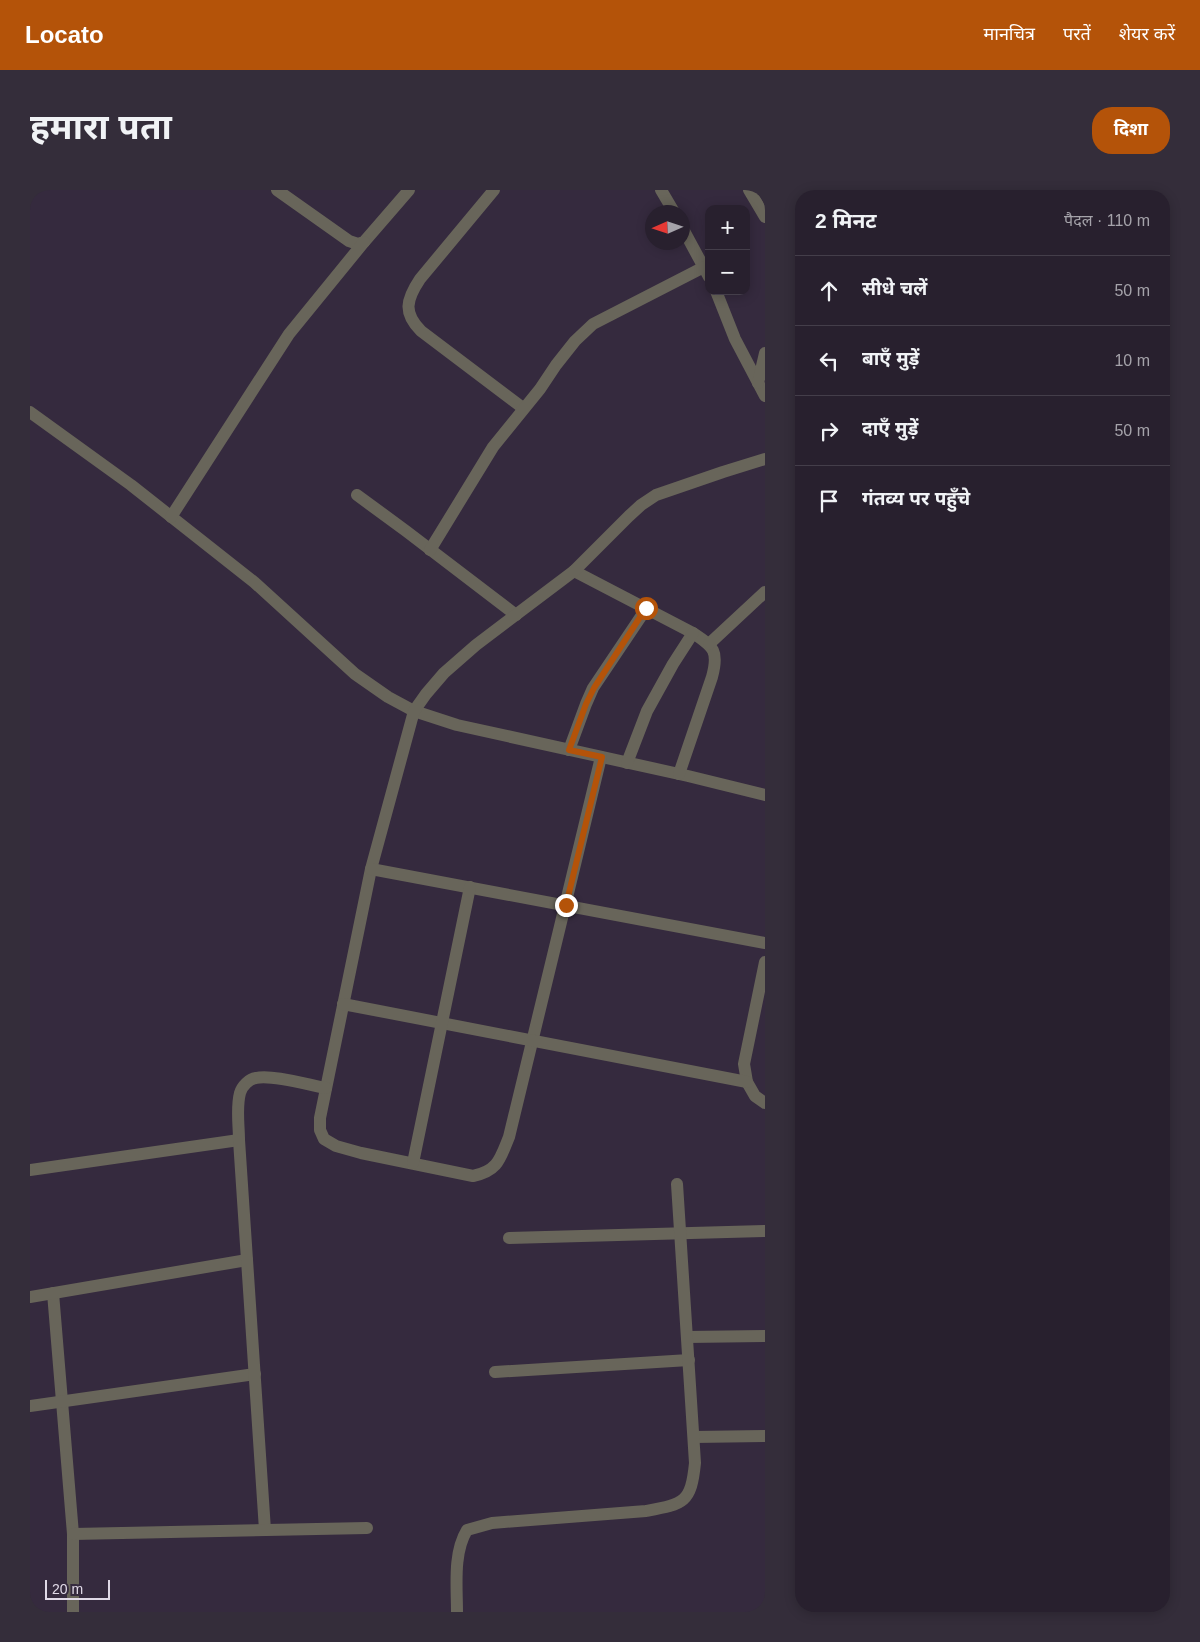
<!DOCTYPE html>
<html lang="hi">
<head>
<meta charset="utf-8">
<style>
  :root { --surface:#28202e; --page:#342d3a; --text:#f1f3f6; --muted:#a5a3aa; --line:#443e4a; --accent:#b45309 }
  body { margin:0; font-family:Arial,"Noto Sans Devanagari",sans-serif; background:var(--page); color:var(--text) }
  .controls { position:absolute; right:15px; top:15px; display:grid; overflow:hidden; border-radius:10px; box-shadow:0 2px 12px #0003 }
  .controls button { width:45px; height:45px; display:grid; place-items:center; padding:0; border:0; border-bottom:1px solid var(--line); background:var(--surface); color:var(--text); font:25px sans-serif }
  .compass { position:absolute; left:615px; top:15px; width:45px; height:45px; border-radius:50%; background:var(--surface); box-shadow:0 2px 12px #0003; rotate:267deg }
  .scale { position:absolute; left:15px; bottom:12px; width:65px; box-sizing:border-box; padding-left:5px; border:2px solid #e0d9e7; border-top:0; font-size:14px; line-height:18px; white-space:nowrap; color:#e0d9e7; -webkit-text-stroke:4px #352a3e; paint-order:stroke }
  .stop { position:absolute; width:15px; height:15px; margin:-11px; border:4px solid #b45309; border-radius:50%; background:#fff }
  .stop.end { background:#b45309; border-color:#fff; box-shadow:0 1px 5px #0008 }
  .list { margin:0; padding:0; list-style:none }
  h2 { display:flex; justify-content:space-between; align-items:center; height:65px; margin:0; padding:0 20px; font-size:21px }
  h2 small { font-size:16px; font-weight:400; color:var(--muted) }
  .list li { display:grid; grid-template-columns:32px 1fr auto; gap:15px; align-items:center; box-sizing:border-box; height:70px; padding:0 20px; border-top:1px solid var(--line) }
  .list b { display:block; font-size:19px; white-space:nowrap }
  .list em { font-size:16px; font-style:normal; color:var(--muted) }
  .icon { flex:none; width:28px; height:28px; fill:none; stroke:currentColor; stroke-width:2; stroke-linecap:round; stroke-linejoin:round }
  .map { position:relative; flex:none; width:735px; height:1422px; overflow:hidden; border-radius:20px }
  header { display:flex; align-items:center; gap:30px; box-sizing:border-box; height:70px; padding:0 25px; background:var(--accent); color:#fff }
  header strong { font-size:24px }
  nav { display:flex; gap:28px; margin-inline-start:auto; font-size:18px }
  .intro { display:flex; align-items:center; justify-content:space-between; box-sizing:border-box; height:120px; padding:0 30px }
  h1 { margin:0; font-size:35px }
  .button { padding:12px 22px; border-radius:20px; background:var(--accent); color:#fff; font-size:18px; font-weight:700 }
  main { display:flex; gap:30px; padding:0 30px }
  aside { flex:1; background:var(--surface); border-radius:20px; box-shadow:0 2px 12px #0003 }
  .map>svg:first-child { display:block }
  .lines { fill:none; stroke-linecap:round; stroke-linejoin:round }
  .minor { stroke:#68655a; stroke-width:12 }
  .route { stroke:#b45309; stroke-width:6 }
</style>
</head>
<body>
<header>
<strong>Locato</strong>
<nav><a>मानचित्र</a><a>परतें</a><a>शेयर करें</a></nav>
</header>
<div class="intro"><h1>हमारा पता</h1><a class="button">दिशा</a></div>
<main>
<div class="map">
<svg width="735" height="1422" viewBox="0 0 735 1422">
  <rect width="100%" height="100%" fill="#352a3e"/>
  <g class="lines">
    <g class="minor">
      <polyline points="247,0 319,51 328,54 334,52 379,0"/>
      <path d="M464,0L390,89C376,110 373,123 391,141L493,218"/>
      <polyline points="631,0 644,22"/>
      <polyline points="719,0 735,27"/>
      <polyline points="652,37 679,87"/>
      <polyline points="686,101 705,149 735,206"/>
      <polyline points="728,193 735,163"/>
      <polyline points="0,222 101,295 224,392 325,484 358,507 384,521 427,535 658,586 735,605"/>
      <polyline points="327,305 376,341 486,425"/>
      <polyline points="141,327 259,144 334,52"/>
      <polyline points="400,360 463,257 510,199 526,175 545,151 563,134 674,77"/>
      <path d="M544,381L663,443C684,457 689,461 682,487L649,584"/>
      <polyline points="679,454 735,402"/>
      <polyline points="539,560 556,514 563,498 616,419"/>
      <path d="M571,567L479,947C470,969 468,981 443,986L331,963L306,956L294,949L290,940V928L341,679L384,521L396,504L414,483L446,455L544,381L599,326L611,315L626,305L693,282L735,269"/>
      <polyline points="597,573 617,521 643,474 663,443"/>
      <polyline points="341,679 735,753"/>
      <polyline points="735,772 714,874 717,892 725,906 735,913"/>
      <polyline points="313,814 717,892"/>
      <polyline points="383,973 440,697"/>
      <polyline points="0,980 209,950"/>
      <polyline points="479,1048 735,1041"/>
      <polyline points="23,1103 43,1344 43,1422"/>
      <polyline points="0,1107 217,1070"/>
      <polyline points="657,1147 735,1146"/>
      <polyline points="465,1182 659,1170"/>
      <polyline points="0,1216 225,1184"/>
      <polyline points="664,1247 735,1246"/>
      <path d="M235,1340L209,950C209,935 206,918 210,903C212,896 219,889 226,888C241,884 279,895 296,898"/>
      <polyline points="43,1344 337,1338"/>
      <path d="M427,1422C427,1396 423,1363 437,1340L462,1333L616,1321C654,1314 661,1313 665,1273L647,994"/>
    </g>
  </g>
  <g class="lines">
    <polyline class="route" points="536,715 572,567 539,560 556,514 564,498 616,418"/>
  </g>
</svg>
<div class="controls">
<button>+</button>
<button>−</button>
</div>
<svg class="compass" viewBox="-18 -18 36 36"><path d="M0-13l5 13h-10z" fill="#e53935"/><path d="M0 13l5-13h-10z" fill="#a5a3aa"/></svg>
<div class="scale">20 m</div>
<div class="stop" style="left:616px;top:418px"></div>
<div class="stop end" style="left:536px;top:715px"></div>
</div>
<aside>
<h2>2 मिनट<small>पैदल · 110 m</small></h2>
<ul class="list">
<li><svg class="icon" aria-label="ahead" viewBox="0 0 24 24"><path d="M12 20V5M6 11l6-6 6 6"/></svg><div><b>सीधे चलें</b></div><em>50 m</em></li>
<li><svg class="icon" aria-label="left" viewBox="0 0 24 24"><path d="M17 20v-9H6M10 6l-5 5 5 5"/></svg><div><b>बाएँ मुड़ें</b></div><em>10 m</em></li>
<li><svg class="icon" aria-label="right" viewBox="0 0 24 24"><path d="M7 20v-9h11M14 6l5 5-5 5"/></svg><div><b>दाएँ मुड़ें</b></div><em>50 m</em></li>
<li><svg class="icon" aria-label="arrive" viewBox="0 0 24 24"><path d="M6 21V4h12l-3 4 3 4H6"/></svg><div><b>गंतव्य पर पहुँचे</b></div></li>
</ul>
</aside>
</main>
</body>
</html>
